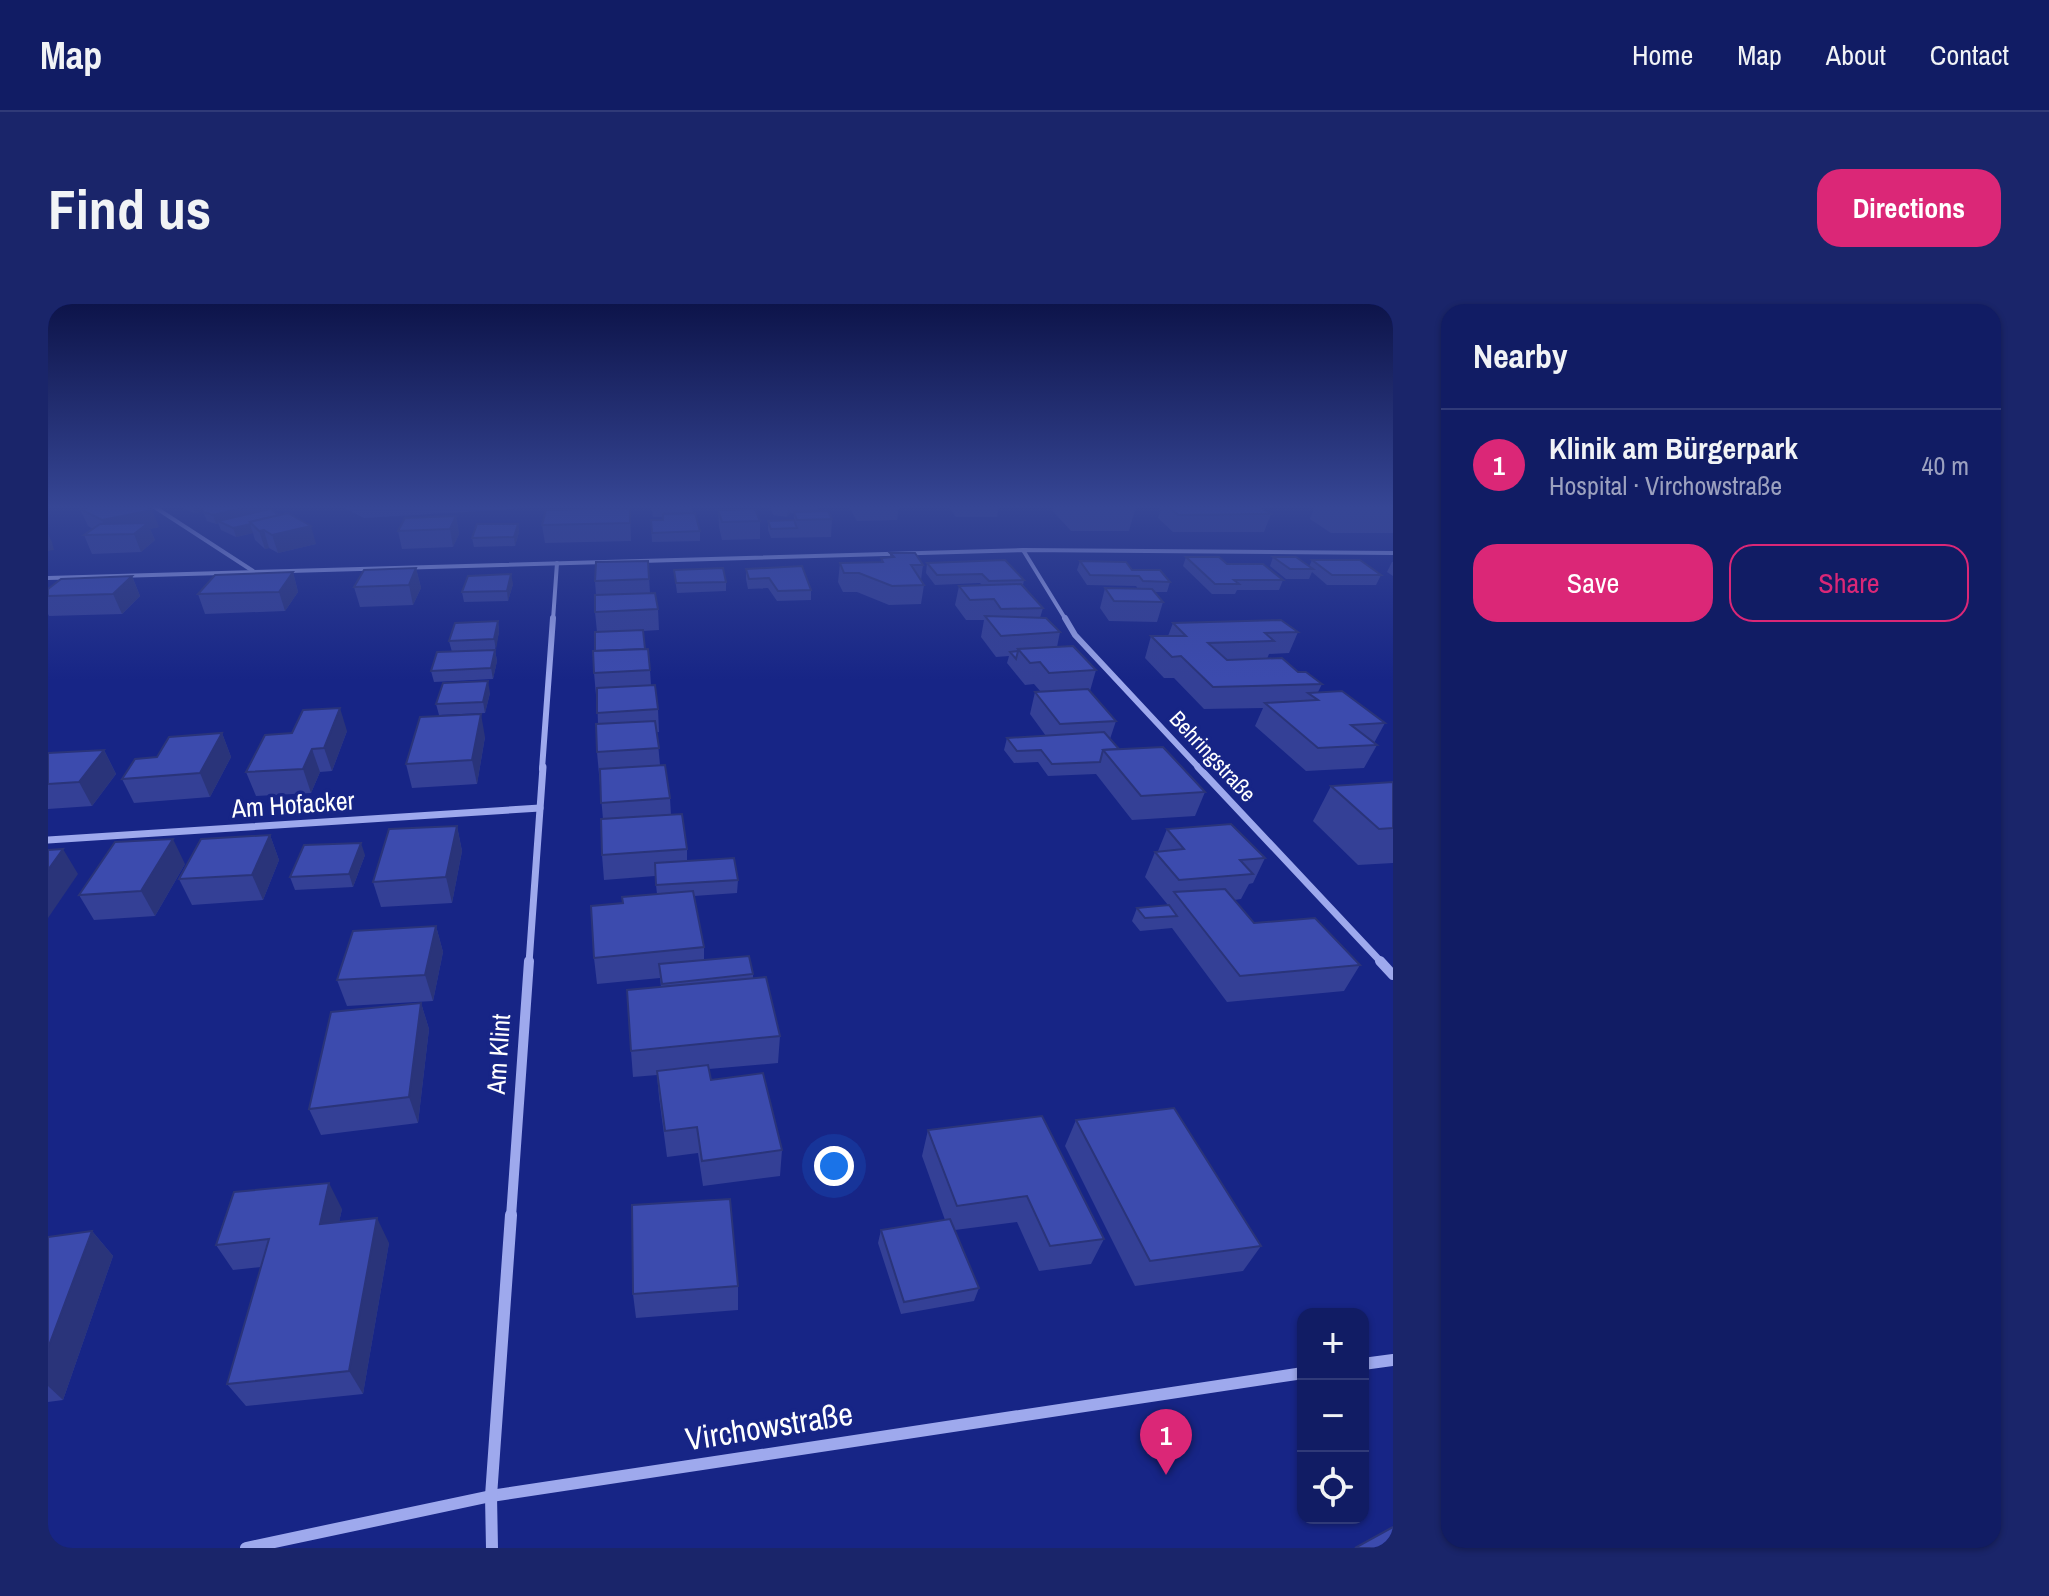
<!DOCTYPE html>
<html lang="en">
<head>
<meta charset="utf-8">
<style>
  :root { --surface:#111c64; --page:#1a256a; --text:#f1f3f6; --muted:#9ca1bf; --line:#303a78; --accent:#db2777 }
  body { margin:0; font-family:"Archivo Narrow",sans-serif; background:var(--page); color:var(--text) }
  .controls { position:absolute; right:24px; bottom:24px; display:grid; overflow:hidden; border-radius:16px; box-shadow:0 2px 6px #0004 }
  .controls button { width:72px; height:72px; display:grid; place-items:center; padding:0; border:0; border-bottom:2px solid var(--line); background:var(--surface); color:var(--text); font:40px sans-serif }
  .you { position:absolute; left:786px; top:862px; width:28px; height:28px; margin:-20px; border:6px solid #fff; border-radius:50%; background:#1a73e8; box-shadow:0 0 0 12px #1a73e833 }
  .badge { display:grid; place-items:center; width:52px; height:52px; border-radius:50%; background:var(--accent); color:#fff; font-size:26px; font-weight:700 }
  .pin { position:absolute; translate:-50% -66px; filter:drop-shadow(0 2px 4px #0008) }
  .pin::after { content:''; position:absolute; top:42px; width:28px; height:24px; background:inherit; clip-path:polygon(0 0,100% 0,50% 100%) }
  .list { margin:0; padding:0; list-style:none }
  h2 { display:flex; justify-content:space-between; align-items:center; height:104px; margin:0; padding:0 32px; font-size:34px }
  h2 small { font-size:26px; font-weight:400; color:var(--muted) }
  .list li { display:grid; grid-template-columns:52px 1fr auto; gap:24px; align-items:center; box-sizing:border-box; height:112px; padding:0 32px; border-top:2px solid var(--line) }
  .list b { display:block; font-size:30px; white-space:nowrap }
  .list p { margin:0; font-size:26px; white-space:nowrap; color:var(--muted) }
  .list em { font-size:26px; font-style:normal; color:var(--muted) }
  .actions { display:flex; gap:16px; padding:24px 32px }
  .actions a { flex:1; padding:18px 0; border:2px solid var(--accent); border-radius:24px; text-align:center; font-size:28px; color:var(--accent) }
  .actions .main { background:var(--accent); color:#fff }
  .icon { flex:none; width:44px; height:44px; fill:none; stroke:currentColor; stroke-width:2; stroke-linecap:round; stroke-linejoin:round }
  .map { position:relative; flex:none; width:1345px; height:1244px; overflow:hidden; border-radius:24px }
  header { display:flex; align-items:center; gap:48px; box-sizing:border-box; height:112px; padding:0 40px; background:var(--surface); border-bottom:2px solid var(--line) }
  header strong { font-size:38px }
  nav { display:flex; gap:44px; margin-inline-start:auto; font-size:28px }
  .intro { display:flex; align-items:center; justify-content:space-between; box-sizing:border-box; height:192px; padding:0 48px }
  h1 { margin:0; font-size:56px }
  .button { padding:20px 36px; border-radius:24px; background:var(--accent); color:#fff; font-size:28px; font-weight:700 }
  main { display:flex; gap:48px; padding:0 48px }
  aside { flex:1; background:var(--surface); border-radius:24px; box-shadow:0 2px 6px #0004 }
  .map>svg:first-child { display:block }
  .green { fill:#2d3da7 }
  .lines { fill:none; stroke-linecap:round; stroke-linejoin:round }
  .minor-far4 { stroke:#9ea9ed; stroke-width:4 }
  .minor-far3 { stroke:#9ea9ed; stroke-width:6 }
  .minor-far2 { stroke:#9ea9ed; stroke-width:7 }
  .minor-far1 { stroke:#9ea9ed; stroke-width:10 }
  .minor { stroke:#9ea9ed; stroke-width:12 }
  .wall { fill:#344096 }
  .shaded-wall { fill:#2a347a }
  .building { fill:#3c4bae; stroke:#2a347a; stroke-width:2 }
  .labels { text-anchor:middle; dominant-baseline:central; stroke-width:7; stroke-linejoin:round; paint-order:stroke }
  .far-street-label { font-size:22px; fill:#fff; stroke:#172586 }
  .street-label { font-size:26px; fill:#fff; stroke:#172586 }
  .near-street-label { font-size:32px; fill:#fff; stroke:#172586 }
</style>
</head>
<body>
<header>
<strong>Map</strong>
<nav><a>Home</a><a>Map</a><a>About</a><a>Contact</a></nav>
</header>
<div class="intro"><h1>Find us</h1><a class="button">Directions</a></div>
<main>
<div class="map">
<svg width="1345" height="1244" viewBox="0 0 1345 1244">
  <rect width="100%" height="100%" fill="#172586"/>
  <polygon class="green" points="292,202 515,202 316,214"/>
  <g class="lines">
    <g class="minor-far4">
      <polyline points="105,202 205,267"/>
      <polyline points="975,246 1018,316"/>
      <polyline points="0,274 975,246 1345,249"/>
      <polyline points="505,316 509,259"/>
    </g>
    <g class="minor-far3">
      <polyline points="1017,314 1027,331 1152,465"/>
      <polyline points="494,465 505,314"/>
    </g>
    <g class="minor-far2">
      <polyline points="1150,463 1334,659"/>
      <polyline points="0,536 492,504"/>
      <polyline points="481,659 495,463"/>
    </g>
    <g class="minor-far1">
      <polyline points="1332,657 1345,671"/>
      <polyline points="463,913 481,657"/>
    </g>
    <g class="minor">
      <polyline points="1315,1060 1345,1056"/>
      <polyline points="198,1244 443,1192 1255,1069"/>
      <polyline points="444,1244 443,1192 463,911"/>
    </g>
  </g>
  <g class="wall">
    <polygon points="135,202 215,202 217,206 268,240 230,249 221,244 217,245 207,236 205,229 188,233 173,226 170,219 168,220 159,217 155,207 147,209 136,205"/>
    <polygon points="603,202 644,202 645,209 652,227 652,237 604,238 603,216 615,216 615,213 605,213"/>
    <polygon points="722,202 770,202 769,207 784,215 783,233 723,234 720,226 720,217 746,216 746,209 742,209 739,213 725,211"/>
    <polygon points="803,202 851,202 849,216 809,217 802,205"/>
    <polygon points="900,202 951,202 949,213 908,213"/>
    <polygon points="1006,202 1088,202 1081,227 1023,227 1004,206"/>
    <polygon points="1107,202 1210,202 1223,210 1216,228 1125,228 1110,214 1113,205"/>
    <polygon points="1267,202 1345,202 1345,229 1283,229 1262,215"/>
    <polygon points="582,204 583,237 497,239 494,221"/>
    <polygon points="32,205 111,223 102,225 107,236 93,248 44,250 36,231 45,225 40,222"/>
    <polygon points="670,206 712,217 712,235 674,236 671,223"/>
    <polygon points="408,212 411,230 405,243 354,245 350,227"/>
    <polygon points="470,220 471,228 467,242 426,243 424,234"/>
    <polygon points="842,249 875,261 873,276 876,281 873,300 841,301 809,288 795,288 790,278 792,259 833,258 833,254 842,254"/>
    <polygon points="1138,253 1179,260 1235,276 1231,286 1189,286 1187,290 1164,290 1135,262"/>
    <polygon points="1225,253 1261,263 1264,256 1333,271 1328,281 1279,281 1264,268 1261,275 1238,275 1222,262"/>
    <polygon points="600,257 602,289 610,305 611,326 595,327 597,345 602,366 603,381 610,405 611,428 609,428 612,461 622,494 623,511 639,545 639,557 690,576 689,589 646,592 656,643 656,656 705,670 705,675 732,732 730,759 661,765 663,776 734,846 732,872 655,882 650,849 619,853 611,793 609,771 585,773 583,747 613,683 612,674 549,680 546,654 575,599 609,590 607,572 556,576 554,551 555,515 549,448 550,420 549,390 548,391 546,369 549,328 547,308 548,291 547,277"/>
    <polygon points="1032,257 1084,266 1122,278 1119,288 1107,288 1115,298 1109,318 1061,317 1052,304 1057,284 1090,285 1088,282 1039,281 1029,266"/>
    <polygon points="1344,258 1345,258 1345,272 1339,268"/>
    <polygon points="879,259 976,276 975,281 995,304 992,314 1012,328 1009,343 1048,366 1042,387 1068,417 1062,435 1071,445 1157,488 1147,512 1084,516 1048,470 1000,472 990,458 966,459 956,446 959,434 998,432 982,410 987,388 993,388 986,380 977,381 959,359 961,352 948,353 933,333 936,316 918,316 907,301 911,282 934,281 932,279 887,281 878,269"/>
    <polygon points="368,264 373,284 365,301 312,303 306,283"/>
    <polygon points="698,265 763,286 763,296 729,297 720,284 700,285 698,275"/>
    <polygon points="626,266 678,278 678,287 629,289"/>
    <polygon points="245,268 250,288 237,307 157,310 150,290"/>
    <polygon points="84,272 92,292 74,310 1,312 0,310 0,285"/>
    <polygon points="465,280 460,297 416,298 414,288"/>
    <polygon points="450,317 451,328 447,346 449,357 445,375 386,378 383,367 404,348 401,337"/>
    <polygon points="1125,319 1250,328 1241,349 1221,350 1219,355 1250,368 1274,380 1270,388 1337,419 1326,439 1329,441 1316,464 1258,467 1207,422 1215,404 1156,405 1126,374 1116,374 1097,354 1103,332 1120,332"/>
    <polygon points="442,389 437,409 391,411 388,400"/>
    <polygon points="299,427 284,467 272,468 263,489 208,492 198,468"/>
    <polygon points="174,429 183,453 162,493 86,499 74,475 109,453"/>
    <polygon points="437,433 429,480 364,484 358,460"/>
    <polygon points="56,446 68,470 44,502 0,505 0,449"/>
    <polygon points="1345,478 1345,559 1310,561 1265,517 1283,482"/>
    <polygon points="409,522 414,547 404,599 333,603 325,578"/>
    <polygon points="1119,525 1217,554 1205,579 1201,580 1193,595 1186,596 1206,619 1312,661 1296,687 1179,698 1124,624 1092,627 1084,617 1089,604 1120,601 1097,573 1107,548 1110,547"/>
    <polygon points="222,531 231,556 215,596 144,601 131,575"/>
    <polygon points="317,551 305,583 247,586 242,573"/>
    <polygon points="137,560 107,612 46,616 31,591"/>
    <polygon points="388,622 395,648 385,697 299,702 289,676"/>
    <polygon points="373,699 381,725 370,819 273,831 261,805"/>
    <polygon points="1028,816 1213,942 1195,967 1087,982 1017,842"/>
    <polygon points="880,826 1056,935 1043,960 991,967 969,918 907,926 931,984 926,997 853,1010 830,939 833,926 897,916 874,852"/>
    <polygon points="294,905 291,918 341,939 315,1090 198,1102 179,1080 213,963 185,966 168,941"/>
    <polygon points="44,927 65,952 15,1096 0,1098 0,933"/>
    <polygon points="690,982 690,1006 588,1014 585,990"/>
  </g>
  <g class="shaded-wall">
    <polygon points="4,202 25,202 6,205"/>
    <polygon points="144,202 180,202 147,209"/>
    <polygon points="202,202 215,202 217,207 170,217 170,219 168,220 165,211"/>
    <polygon points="740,202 742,202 742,209 739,213"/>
    <polygon points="104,206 111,223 102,225 107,236 93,248 86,230 60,231 54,216"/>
    <polygon points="408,212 411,230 405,243 402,225"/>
    <polygon points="202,220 205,229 188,233 185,224"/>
    <polygon points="470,220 471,228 467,242 466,233"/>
    <polygon points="263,222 268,240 230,249 224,231"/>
    <polygon points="216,226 221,244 217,245 211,227"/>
    <polygon points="0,230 4,238 6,246 0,247"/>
    <polygon points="368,264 373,284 365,301 361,281"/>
    <polygon points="245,268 250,288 237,307 231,288"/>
    <polygon points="463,270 465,280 460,297 459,287"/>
    <polygon points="84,272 92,292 74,310 65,290"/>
    <polygon points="450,317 451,328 448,346 446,335"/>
    <polygon points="447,346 449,357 445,375 443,364"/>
    <polygon points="440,377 442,389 437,409 435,398"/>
    <polygon points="292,404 299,427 284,467 276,444"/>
    <polygon points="433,410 437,433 429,480 424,456"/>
    <polygon points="174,429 183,453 162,493 152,469"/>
    <polygon points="264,445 272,468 263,489 255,465"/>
    <polygon points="56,446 68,470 44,502 31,478"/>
    <polygon points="409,522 414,547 404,599 398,573"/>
    <polygon points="222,531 231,556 215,596 204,571"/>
    <polygon points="125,535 137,560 107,612 93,587"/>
    <polygon points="313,539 317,551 305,583 301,570"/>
    <polygon points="15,545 30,570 0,614 0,566"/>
    <polygon points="388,622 395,648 385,697 377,671"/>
    <polygon points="373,699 381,725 370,819 361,793"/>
    <polygon points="281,879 294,905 285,945 272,920"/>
    <polygon points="329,914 341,939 315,1090 301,1067"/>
    <polygon points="44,927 65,952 15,1096 0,1082 0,1044"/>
  </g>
  <g class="building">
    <polygon points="50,202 97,202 104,206 54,216 32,205"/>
    <polygon points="166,202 202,202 165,211 156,208 154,204"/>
    <polygon points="604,202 644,202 644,203 604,204"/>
    <polygon points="1120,202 1210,202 1223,210 1130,211"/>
    <polygon points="582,204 582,219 494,221 498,206"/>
    <polygon points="222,205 231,211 202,218 203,220 185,224 170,217"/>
    <polygon points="707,205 712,217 674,218 670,206"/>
    <polygon points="780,207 784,215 749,216 746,208"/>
    <polygon points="240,209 263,222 224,231 216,226 211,227 202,218"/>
    <polygon points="647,209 652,227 604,229 603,216 615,216 615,210"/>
    <polygon points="408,212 402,225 350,227 357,214"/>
    <polygon points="746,216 749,224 723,225 720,217"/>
    <polygon points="100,219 86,230 36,231 52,220"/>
    <polygon points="429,220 470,220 466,233 424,234"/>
    <polygon points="842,249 867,249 875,261 863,261 876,281 844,282 811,269 796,269 792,259 835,258 833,254 846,253"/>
    <polygon points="1138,253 1171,253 1179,260 1215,260 1235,276 1186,276 1191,280 1167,280"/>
    <polygon points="1225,253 1248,253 1265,265 1242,265"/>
    <polygon points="957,256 976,276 941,277 934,270 889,271 879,259"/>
    <polygon points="1264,256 1312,256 1333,271 1284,271"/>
    <polygon points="600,257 601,275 547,277 548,258"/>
    <polygon points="1032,257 1078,258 1084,266 1112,266 1122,278 1095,277 1091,272 1042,271"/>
    <polygon points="754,262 763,286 730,287 721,274 701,275 698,265"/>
    <polygon points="368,264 361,281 306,283 316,266"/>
    <polygon points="675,264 678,278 628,279 626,266"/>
    <polygon points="245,268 231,288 150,290 167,271"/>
    <polygon points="463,270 459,287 414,288 420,272"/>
    <polygon points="84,272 65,290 0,292 0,285 13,275"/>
    <polygon points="973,280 995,304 953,305 946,295 922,296 911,282"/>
    <polygon points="1057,284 1104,285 1115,298 1066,297"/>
    <polygon points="607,289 610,305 547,308 547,291"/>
    <polygon points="937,312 998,314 1012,328 953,332"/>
    <polygon points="1233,316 1250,328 1217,329 1226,337 1160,339 1179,356 1234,354 1250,368 1258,368 1274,380 1165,383 1133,352 1124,353 1103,332 1138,332 1125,319"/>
    <polygon points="450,317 446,335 401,337 407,319"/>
    <polygon points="595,326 597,345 547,347 547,328"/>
    <polygon points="1025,342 1048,366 1001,369 992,358 982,359 970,345"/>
    <polygon points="600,345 602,366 546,369 545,347"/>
    <polygon points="447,346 443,364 383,367 389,348"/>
    <polygon points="970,347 968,355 962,348"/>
    <polygon points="440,377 435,398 388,400 395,379"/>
    <polygon points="607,381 610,405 549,409 549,384"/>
    <polygon points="1040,385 1068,417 1012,420 987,388"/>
    <polygon points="1294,387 1337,419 1303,421 1329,441 1270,444 1217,399 1270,396 1260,389"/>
    <polygon points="292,404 276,444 264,445 255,465 198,468 217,431 244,429 255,406"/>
    <polygon points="433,410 424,456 358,460 372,413"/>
    <polygon points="607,417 611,444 549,448 548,420"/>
    <polygon points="1056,428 1071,445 1055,446 1052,458 1004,460 993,446 969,447 959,434"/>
    <polygon points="174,429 152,469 74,475 87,455 109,453 121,433"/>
    <polygon points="1115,443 1157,488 1093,492 1055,446"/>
    <polygon points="56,446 31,478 0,480 0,449"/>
    <polygon points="617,461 622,494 553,499 552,465"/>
    <polygon points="1345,478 1345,524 1331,525 1283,482"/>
    <polygon points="634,510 639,545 554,551 553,515"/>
    <polygon points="1183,520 1217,554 1192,556 1205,570 1131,576 1107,548 1136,545 1119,525"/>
    <polygon points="409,522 398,573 325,578 341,525"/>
    <polygon points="222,531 204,571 131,575 153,535"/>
    <polygon points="125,535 93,587 31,591 67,538"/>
    <polygon points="313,539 301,570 242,573 256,541"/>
    <polygon points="15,545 0,566 0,546"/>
    <polygon points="686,554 690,576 608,581 607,559"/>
    <polygon points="1177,585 1206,619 1267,614 1312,661 1192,672 1126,588"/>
    <polygon points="645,587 656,643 546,654 543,602 575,599 574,593"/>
    <polygon points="1121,601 1129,612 1097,614 1089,604"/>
    <polygon points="388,622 377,671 289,676 305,627"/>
    <polygon points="701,652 705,670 614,680 611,660"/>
    <polygon points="718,673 732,732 583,747 579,686"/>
    <polygon points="373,699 361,793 261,805 283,708"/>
    <polygon points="660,761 663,776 715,769 734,846 654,857 649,823 617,827 609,767"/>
    <polygon points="1126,804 1213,942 1102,957 1028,816"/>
    <polygon points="994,812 1056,935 1002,942 979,892 909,902 880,826"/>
    <polygon points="281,879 272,920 329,914 301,1067 179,1080 221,935 168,941 186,888"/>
    <polygon points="682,895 690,982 585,990 584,901"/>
    <polygon points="902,915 931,984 856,998 833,926"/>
    <polygon points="44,927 0,1044 0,933"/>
    <polygon points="1345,1223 1345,1244 1307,1244"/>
  </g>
  <linearGradient id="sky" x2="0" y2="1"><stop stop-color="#0d144a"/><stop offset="0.54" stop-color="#364695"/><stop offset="1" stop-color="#364695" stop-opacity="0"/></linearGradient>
  <rect width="1345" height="376" fill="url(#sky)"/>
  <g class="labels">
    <g class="far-street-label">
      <text transform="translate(1165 452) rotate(47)">Behringstraße</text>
    </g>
    <g class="street-label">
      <text transform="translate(245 500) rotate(-4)">Am Hofacker</text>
      <text transform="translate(450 750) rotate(-86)">Am Klint</text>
    </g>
    <g class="near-street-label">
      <text transform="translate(721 1122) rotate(-9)">Virchowstraße</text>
    </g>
  </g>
</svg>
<div class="controls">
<button>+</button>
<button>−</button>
<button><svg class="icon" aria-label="locate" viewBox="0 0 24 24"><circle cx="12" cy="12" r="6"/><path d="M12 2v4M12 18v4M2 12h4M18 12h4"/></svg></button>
</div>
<div class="you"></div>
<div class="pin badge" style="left:1118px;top:1171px">1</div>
</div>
<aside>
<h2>Nearby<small></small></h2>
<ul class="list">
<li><span class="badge">1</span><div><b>Klinik am Bürgerpark</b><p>Hospital · Virchowstraße</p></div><em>40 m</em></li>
</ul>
<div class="actions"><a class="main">Save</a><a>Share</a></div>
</aside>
</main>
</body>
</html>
